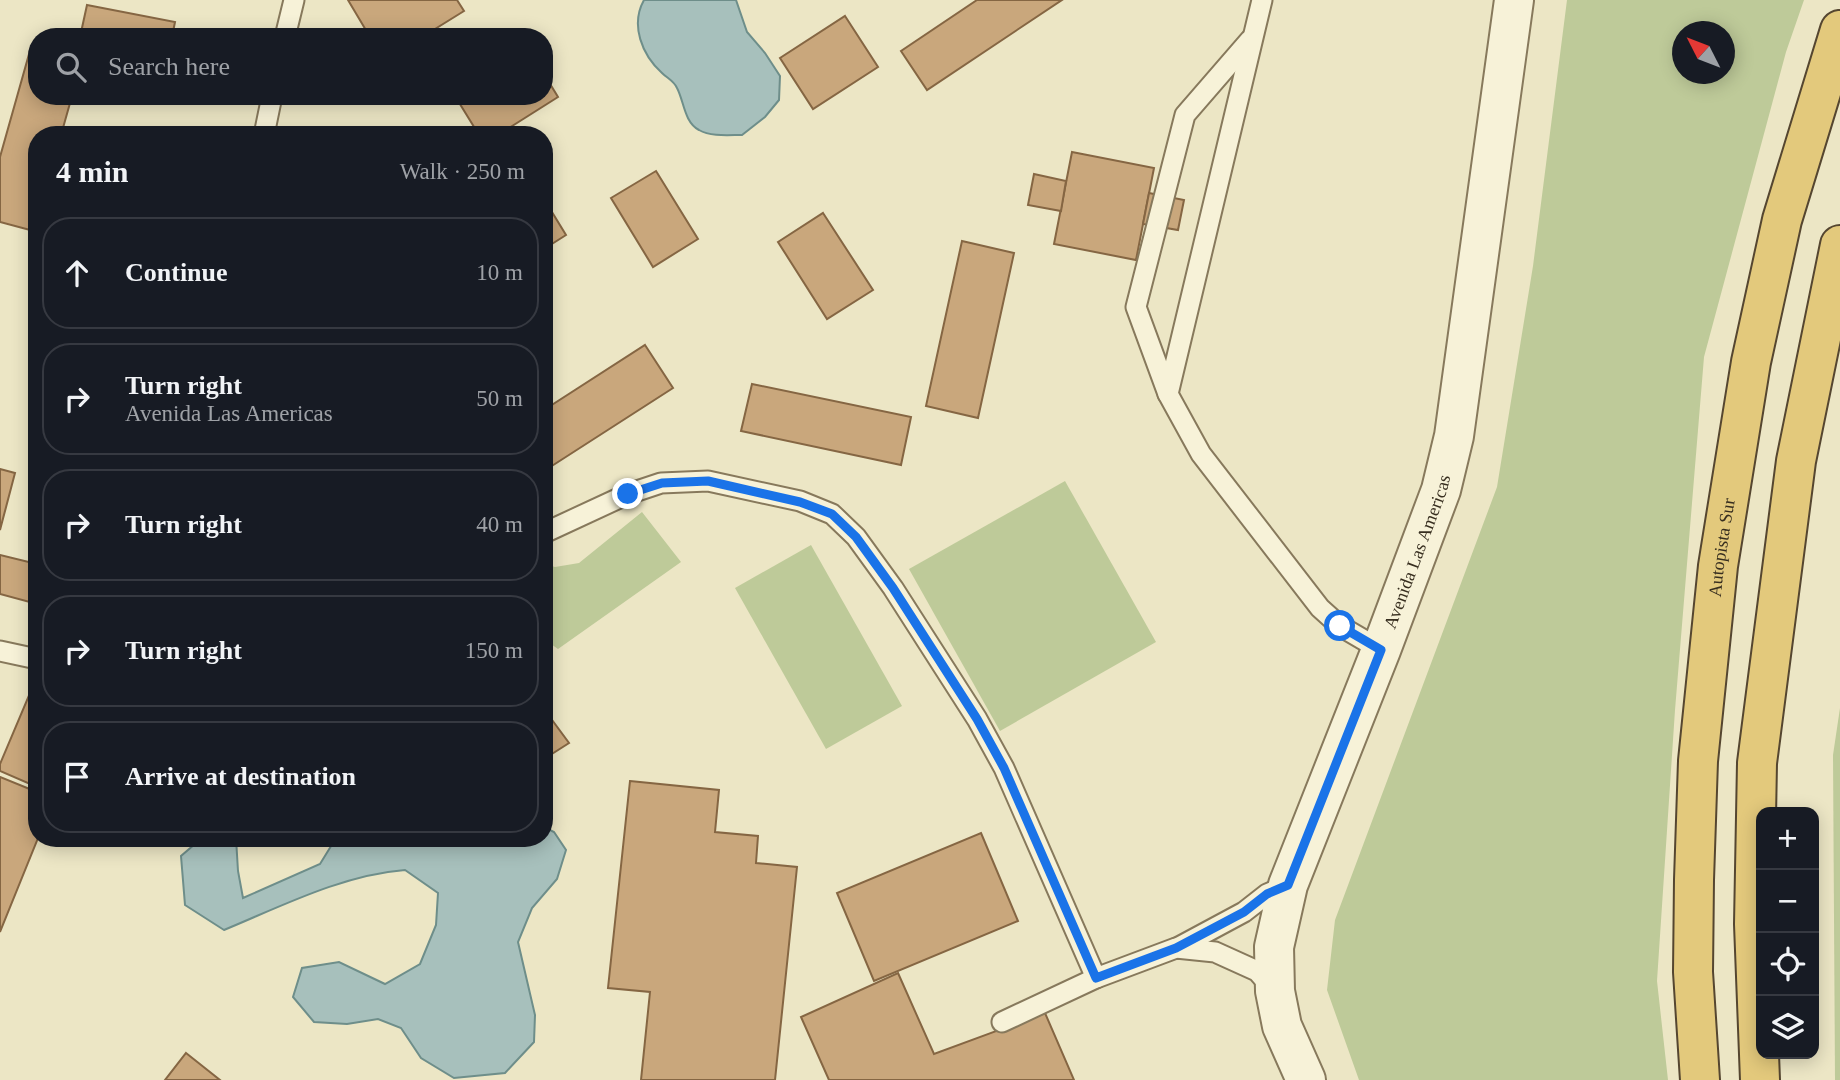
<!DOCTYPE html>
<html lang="en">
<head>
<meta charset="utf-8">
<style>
  :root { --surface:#171b24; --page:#242831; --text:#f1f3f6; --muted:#9ea1a6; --line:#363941 }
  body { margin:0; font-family:"Times New Roman",serif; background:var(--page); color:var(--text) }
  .controls { position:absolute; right:21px; bottom:21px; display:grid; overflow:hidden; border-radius:14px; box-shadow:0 4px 18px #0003 }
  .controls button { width:63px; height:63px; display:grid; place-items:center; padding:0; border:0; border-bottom:2px solid var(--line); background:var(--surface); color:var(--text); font:35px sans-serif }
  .compass { position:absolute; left:1672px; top:21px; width:63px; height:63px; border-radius:50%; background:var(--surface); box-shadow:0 4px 18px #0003; rotate:312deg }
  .stop { position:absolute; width:21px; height:21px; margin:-16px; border:5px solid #1a73e8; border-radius:50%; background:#fff }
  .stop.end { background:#1a73e8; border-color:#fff; box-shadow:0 2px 7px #0008 }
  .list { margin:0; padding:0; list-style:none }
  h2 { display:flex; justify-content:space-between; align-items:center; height:91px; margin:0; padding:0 28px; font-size:30px }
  h2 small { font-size:23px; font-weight:400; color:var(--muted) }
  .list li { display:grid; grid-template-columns:46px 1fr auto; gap:21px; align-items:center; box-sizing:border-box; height:112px; margin:0 14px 14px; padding:0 14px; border:2px solid var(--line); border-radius:28px }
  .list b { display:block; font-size:26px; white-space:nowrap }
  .list p { margin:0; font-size:23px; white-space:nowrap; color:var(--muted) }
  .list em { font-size:23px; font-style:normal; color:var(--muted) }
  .icon { flex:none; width:38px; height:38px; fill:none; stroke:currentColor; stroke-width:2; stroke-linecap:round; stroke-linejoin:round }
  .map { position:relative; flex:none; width:1840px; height:1080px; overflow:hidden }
  .search { position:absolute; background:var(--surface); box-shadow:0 4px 18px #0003; left:28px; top:28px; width:525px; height:77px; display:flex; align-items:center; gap:18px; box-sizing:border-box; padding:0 24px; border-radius:28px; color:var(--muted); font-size:26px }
  .panel { position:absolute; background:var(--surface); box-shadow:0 4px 18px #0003; left:28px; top:126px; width:525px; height:721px; border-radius:28px }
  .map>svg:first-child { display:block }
  .green { fill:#beca99; fill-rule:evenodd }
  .water { fill:#a7c0bc; stroke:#6e8e8a; stroke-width:2 }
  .building { fill:#c9a77c; stroke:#856643; stroke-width:2 }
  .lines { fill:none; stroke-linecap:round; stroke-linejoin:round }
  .service-casing { stroke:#87795c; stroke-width:23 }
  .tertiary-casing { stroke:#87795c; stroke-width:42 }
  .trunk-casing { stroke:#554630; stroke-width:42 }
  .service { stroke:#f7f2d8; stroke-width:19 }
  .tertiary { stroke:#f7f2d8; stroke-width:38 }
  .trunk { stroke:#e3c97c; stroke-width:38 }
  .route { stroke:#1a73e8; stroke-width:9 }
  .labels { text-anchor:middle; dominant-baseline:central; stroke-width:7; stroke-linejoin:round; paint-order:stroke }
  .street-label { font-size:18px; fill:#372e1f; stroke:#f4efd4 }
</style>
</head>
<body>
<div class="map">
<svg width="1840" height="1080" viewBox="0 0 1840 1080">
  <rect width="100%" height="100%" fill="#ece6c5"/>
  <g class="green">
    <path d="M1567,0H1804L1786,52L1704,357L1675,710L1657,981L1668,1080H1359L1327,990L1335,920L1497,487L1533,266ZM1682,32H1724V74H1682Z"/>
    <polygon points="1065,481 1156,642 1000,731 909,569"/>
    <polygon points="642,512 681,562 558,649 544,639 544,564 555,567 579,563"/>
    <polygon points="811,545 902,706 826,749 735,588"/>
    <polygon points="1840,708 1840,1080 1835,1080 1833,755"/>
  </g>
  <g class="water">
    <path d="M644,0H736L747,32L765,53L780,76L779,100L765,117L742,135C729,135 711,137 699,130C684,122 684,101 677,88C674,81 667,78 662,73C642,55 630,25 644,0Z"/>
    <path d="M544,827L554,832L566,850L557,879L532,908L518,942L535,1015L534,1042L505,1073L454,1078L421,1058L401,1028L378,1019L347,1024L314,1022L293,997L302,968L339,962L385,984L420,964L436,925L438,893L405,870C342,875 282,906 224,930L185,905L181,856L202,838H236L238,871L243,898L320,864L336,838H544Z"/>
  </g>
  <g class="building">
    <polygon points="348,0 457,0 464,11 422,37 370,37"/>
    <polygon points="977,0 1062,0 927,90 901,51"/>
    <polygon points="87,5 175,22 172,37 80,37"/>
    <polygon points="845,16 878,67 813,109 780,58"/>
    <polygon points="31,47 37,49 37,96 72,96 61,135 37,135 37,226 31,224 30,230 0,222 0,157"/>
    <polygon points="544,74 558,97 498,135 479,135 455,96 544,96"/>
    <polygon points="1072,152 1154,168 1136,260 1054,244"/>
    <polygon points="656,171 698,239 653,267 611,198"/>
    <polygon points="1034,174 1066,181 1061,211 1028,205"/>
    <polygon points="1149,193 1184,200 1178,230 1143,224"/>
    <polygon points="544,199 566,235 544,249"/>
    <polygon points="823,213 873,290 827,319 778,242"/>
    <polygon points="962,241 1014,253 978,418 926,406"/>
    <polygon points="645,345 673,388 544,471 544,410"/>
    <polygon points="752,384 911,417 901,465 741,431"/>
    <polygon points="0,469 15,473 0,530"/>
    <polygon points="0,555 37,564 37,604 0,594"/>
    <polygon points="30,693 37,696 37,787 0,771 0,764"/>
    <polygon points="544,709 569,743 544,759"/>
    <polygon points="0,777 37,792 38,838 0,932"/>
    <polygon points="630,781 719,790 715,832 758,836 756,863 797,867 775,1080 641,1080 650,992 608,988"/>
    <polygon points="981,833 1018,921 874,981 837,893"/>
    <polygon points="898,973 934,1054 1045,1013 1074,1080 829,1080 801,1017"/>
    <polygon points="186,1053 220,1080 165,1080"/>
  </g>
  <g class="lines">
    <defs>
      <g id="service">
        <polyline points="1262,0 1168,394 1201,454 1320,608 1340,626 1381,650"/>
        <polyline points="285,37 294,0"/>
        <polyline points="264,135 272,96"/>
        <polyline points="1168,394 1136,307 1185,115 1250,40"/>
        <polyline points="544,533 628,494 661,483 708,481 800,501 832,514 856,537 893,588 977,719 1004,768 1096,978"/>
        <polyline points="0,651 37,659"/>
        <polyline points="1177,948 1244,912 1267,894 1288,885"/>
        <polyline points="1002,1022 1096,978 1176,948 1215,952 1257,971 1272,988"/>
      </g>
      <g id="tertiary">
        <path id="s1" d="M1306,1080L1282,1026L1275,991L1274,947L1288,885L1381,650L1441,490L1454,436L1514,0"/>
      </g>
      <g id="trunk">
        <path id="s2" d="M1700,1080L1693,972L1694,880L1698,761L1718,566L1751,362L1782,220L1840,30"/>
        <polyline points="1760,1080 1754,924 1757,763 1796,461 1840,245"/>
      </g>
    </defs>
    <use href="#service" class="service-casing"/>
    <use href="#tertiary" class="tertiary-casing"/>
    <use href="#trunk" class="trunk-casing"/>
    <use href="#service" class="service"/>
    <use href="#tertiary" class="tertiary"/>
    <use href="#trunk" class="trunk"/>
  </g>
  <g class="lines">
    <polyline class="route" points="628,494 662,483 708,481 800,502 832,514 856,537 893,588 977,719 1004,768 1096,978 1176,948 1244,912 1267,894 1288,885 1381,650 1340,626"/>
  </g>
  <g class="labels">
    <g class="street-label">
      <text stroke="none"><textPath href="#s2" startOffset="534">Autopista Sur</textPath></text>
      <text stroke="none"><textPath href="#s1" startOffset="560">Avenida Las Americas</textPath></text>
    </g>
  </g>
</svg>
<div class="controls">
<button>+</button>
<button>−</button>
<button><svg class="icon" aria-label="locate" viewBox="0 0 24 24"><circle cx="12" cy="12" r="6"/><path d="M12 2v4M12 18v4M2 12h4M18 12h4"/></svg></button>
<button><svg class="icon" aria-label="layers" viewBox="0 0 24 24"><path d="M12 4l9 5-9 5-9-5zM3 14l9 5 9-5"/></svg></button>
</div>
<svg class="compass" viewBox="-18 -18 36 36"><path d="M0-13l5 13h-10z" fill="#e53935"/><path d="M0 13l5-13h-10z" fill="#9ea1a6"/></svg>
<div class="stop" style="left:1340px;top:626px"></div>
<div class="stop end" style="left:628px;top:494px"></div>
<div class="search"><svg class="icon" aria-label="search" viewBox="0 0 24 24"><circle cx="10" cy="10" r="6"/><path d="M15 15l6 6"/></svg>Search here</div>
<section class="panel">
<h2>4 min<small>Walk · 250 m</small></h2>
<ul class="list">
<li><svg class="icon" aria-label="ahead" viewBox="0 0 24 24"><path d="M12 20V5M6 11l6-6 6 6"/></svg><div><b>Continue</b></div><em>10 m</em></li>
<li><svg class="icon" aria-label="right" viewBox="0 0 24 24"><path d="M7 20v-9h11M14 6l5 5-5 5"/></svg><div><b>Turn right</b><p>Avenida Las Americas</p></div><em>50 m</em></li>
<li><svg class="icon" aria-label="right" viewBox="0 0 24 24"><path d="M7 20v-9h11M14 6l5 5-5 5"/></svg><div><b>Turn right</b></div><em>40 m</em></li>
<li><svg class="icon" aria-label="right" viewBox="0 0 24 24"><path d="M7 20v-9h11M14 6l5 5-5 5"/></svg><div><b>Turn right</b></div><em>150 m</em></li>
<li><svg class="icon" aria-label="arrive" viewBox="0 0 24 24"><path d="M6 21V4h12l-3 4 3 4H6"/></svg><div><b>Arrive at destination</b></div></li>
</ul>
</section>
</div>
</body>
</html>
